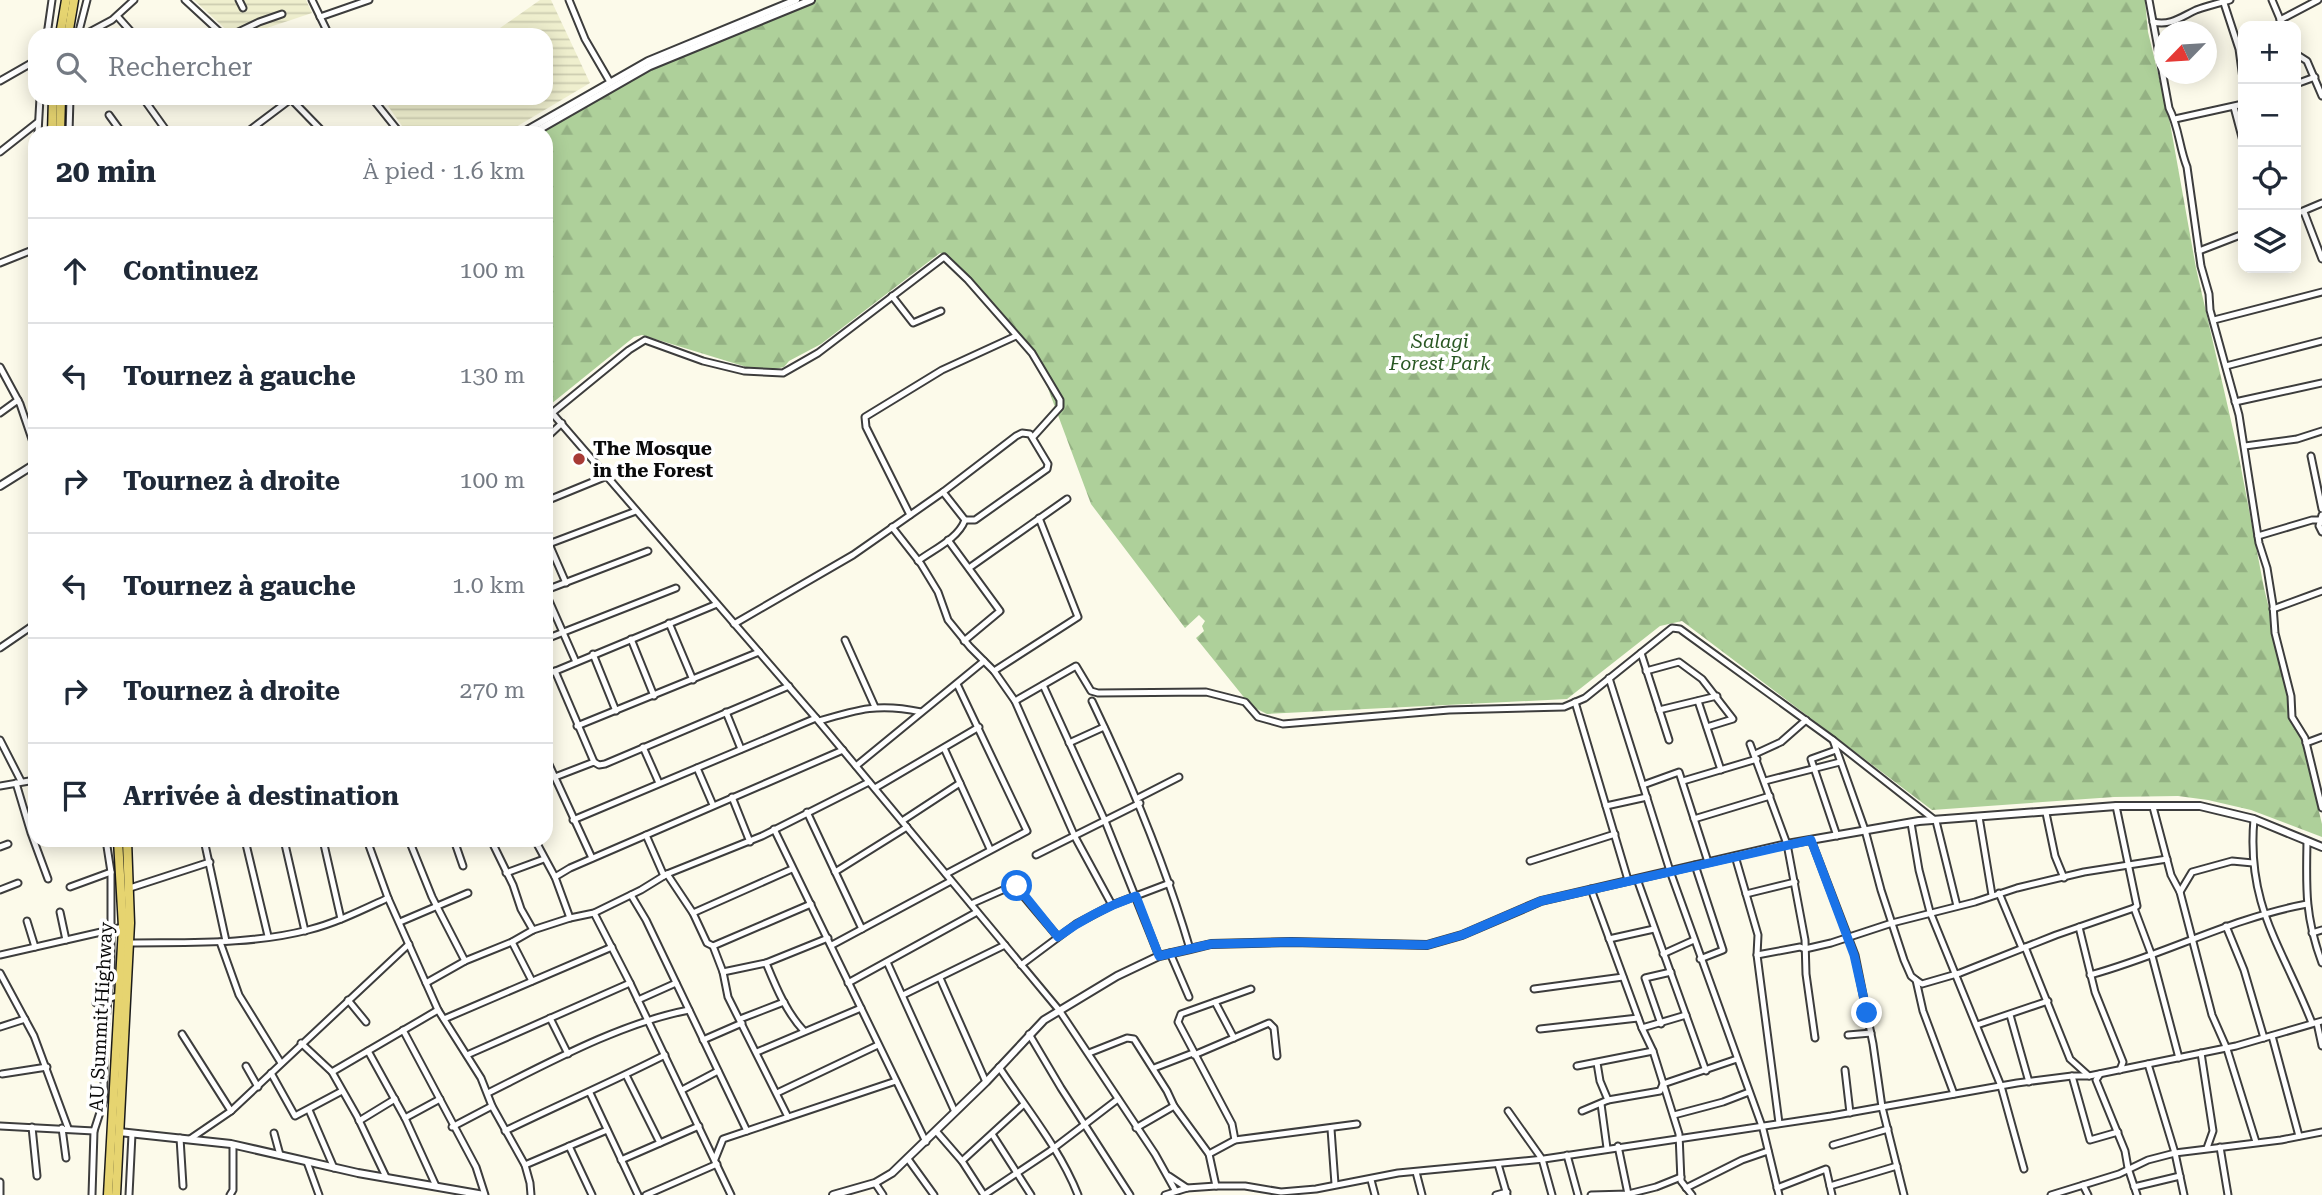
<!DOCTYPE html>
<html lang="fr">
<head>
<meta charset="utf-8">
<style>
  :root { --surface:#fff; --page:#f6f6f7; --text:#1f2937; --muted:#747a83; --line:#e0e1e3 }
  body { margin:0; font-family:"Roboto Serif",serif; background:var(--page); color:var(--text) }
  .controls { position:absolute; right:21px; top:21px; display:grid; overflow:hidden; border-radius:14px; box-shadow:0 4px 18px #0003 }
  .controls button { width:63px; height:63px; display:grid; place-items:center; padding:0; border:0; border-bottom:2px solid var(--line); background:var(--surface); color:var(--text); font:35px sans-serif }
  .compass { position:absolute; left:2154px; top:21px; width:63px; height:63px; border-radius:50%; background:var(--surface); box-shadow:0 4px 18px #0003; rotate:245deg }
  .stop { position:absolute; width:21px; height:21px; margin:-16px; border:5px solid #1a73e8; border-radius:50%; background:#fff }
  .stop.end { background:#1a73e8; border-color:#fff; box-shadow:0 2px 7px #0008 }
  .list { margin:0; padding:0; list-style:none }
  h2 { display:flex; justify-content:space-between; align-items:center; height:91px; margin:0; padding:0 28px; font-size:30px }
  h2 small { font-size:23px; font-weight:400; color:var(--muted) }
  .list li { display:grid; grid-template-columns:46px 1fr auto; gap:21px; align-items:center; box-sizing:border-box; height:105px; padding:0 28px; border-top:2px solid var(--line) }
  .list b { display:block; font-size:26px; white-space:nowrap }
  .list em { font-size:23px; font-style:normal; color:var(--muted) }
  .icon { flex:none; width:38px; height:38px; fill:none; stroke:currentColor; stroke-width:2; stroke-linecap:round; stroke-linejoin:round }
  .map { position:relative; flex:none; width:2322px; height:1195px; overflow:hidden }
  .search { position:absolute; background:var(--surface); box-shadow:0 4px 18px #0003; left:28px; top:28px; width:525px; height:77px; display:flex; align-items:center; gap:18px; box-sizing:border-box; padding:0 24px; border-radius:21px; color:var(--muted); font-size:26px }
  .panel { position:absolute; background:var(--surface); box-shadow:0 4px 18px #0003; left:28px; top:126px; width:525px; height:721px; border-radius:21px }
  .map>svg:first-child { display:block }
  .farmland { fill:url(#farmland-rules) }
  .forest { fill:url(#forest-firs) }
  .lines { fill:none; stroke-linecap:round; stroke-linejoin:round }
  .minor-casing { stroke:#3d3d3d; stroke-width:9 }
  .tertiary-casing { stroke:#3d3d3d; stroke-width:10 }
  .primary-casing { stroke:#1b1b1b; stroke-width:11 }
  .minor { stroke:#fff; stroke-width:5 }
  .tertiary { stroke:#fff; stroke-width:6 }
  .primary { stroke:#e6d470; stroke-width:8 }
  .route { stroke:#1a73e8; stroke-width:9 }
  .poi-dot { fill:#a73a35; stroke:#fff; stroke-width:2.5 }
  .labels { text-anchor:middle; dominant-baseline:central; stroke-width:7; stroke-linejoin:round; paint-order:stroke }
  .park-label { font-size:19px; font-style:italic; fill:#2a5824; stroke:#fff }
  .poi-label { font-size:19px; font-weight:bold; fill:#0a0a0a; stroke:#fff; text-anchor:start }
  .street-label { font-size:19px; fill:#0a0a0a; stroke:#fff }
</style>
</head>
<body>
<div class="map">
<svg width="2322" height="1195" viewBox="0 0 2322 1195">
  <defs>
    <pattern id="farmland-rules" width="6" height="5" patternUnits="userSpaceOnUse" patternTransform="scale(1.75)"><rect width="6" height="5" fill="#efefce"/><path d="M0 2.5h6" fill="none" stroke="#ccccb0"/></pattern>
    <pattern id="forest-firs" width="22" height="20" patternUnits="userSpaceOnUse" patternTransform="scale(1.75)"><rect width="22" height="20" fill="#aed09a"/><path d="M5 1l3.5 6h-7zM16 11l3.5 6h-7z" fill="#94b183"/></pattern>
  </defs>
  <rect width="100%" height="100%" fill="#fcfaea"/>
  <g class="farmland">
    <polygon points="194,0 306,0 312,13 246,35 232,35"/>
    <polygon points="540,0 551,0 590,83 506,133 407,133 388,106 400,98 546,98 546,35 490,35"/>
  </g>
  <polygon class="forest" points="803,0 2145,0 2148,32 2170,123 2196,268 2237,447 2264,588 2322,824 2322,837 2251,810 2208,800 2178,796 2114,797 1932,810 1682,621 1660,626 1567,699 1267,714 1251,706 1196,638 1204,631 1202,626 1205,621 1199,615 1185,628 1091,504 1036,356 1031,346 944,255 940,253 821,344 789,361 784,367 770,370 753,369 642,335 634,337 551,404 546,398 546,133 536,133 657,63"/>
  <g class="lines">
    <defs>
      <g id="minor">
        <polyline points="185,0 223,35"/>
        <polyline points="239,0 243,8"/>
        <polyline points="312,0 329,35"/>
        <polyline points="569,0 585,39 610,82"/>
        <path d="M2149,0L2169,108C2179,127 2179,147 2187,167L2201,266L2209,294L2210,310L2239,415L2259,543L2267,568L2273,605L2275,633L2291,696L2292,717L2305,738L2322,808"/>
        <polyline points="2223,0 2239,49 2243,79"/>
        <polyline points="2272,0 2283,26"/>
        <polyline points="117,16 134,35"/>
        <polyline points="320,17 369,0"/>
        <polyline points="2280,20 2318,0"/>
        <path d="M2153,22C2171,26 2181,17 2196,10C2207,6 2219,3 2230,0"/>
        <polyline points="47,35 52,0"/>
        <polyline points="78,35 87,0"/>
        <polyline points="84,35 112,20 134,0"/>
        <polyline points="232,35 259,22 282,14"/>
        <polyline points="2296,54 2307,61 2322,96"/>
        <polyline points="0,81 35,61"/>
        <polyline points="2296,84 2315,77"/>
        <polyline points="143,98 168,133"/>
        <polyline points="194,98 196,100"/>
        <polyline points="290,98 324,133"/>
        <polyline points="372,98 400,133"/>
        <polyline points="2234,107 2243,141"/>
        <polyline points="109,115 122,133"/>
        <polyline points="2175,119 2243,104"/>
        <polyline points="38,133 40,98"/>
        <polyline points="69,133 70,98"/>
        <polyline points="246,133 291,99"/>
        <polyline points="0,152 38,122"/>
        <polyline points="2304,212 2322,259"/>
        <polyline points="2296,214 2322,203"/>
        <polyline points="2199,251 2243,234"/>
        <polyline points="0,263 35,249"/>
        <polyline points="892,296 913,323 941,311"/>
        <polyline points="2214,320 2322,292"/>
        <polyline points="2226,366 2322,341"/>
        <polyline points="0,367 20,404 35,448"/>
        <polyline points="2235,402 2322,383"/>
        <polyline points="546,406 816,718 1059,1010 1155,1154 1175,1190"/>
        <polyline points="0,413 18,400"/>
        <polyline points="552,413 629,350 645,340 703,361 744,371 783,373 818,353 944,257 968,280 1032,353 1060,400 1060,407 1033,437"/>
        <polyline points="546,438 562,423"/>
        <polyline points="2245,446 2297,439 2322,431"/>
        <polyline points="2311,456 2322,509"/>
        <polyline points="546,501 607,476"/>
        <polyline points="910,515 866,427 865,417 942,370 1016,336"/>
        <polyline points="2322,515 2319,526 2322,532"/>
        <polyline points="892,527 921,564 938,592 948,620 970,647 994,671 1015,701 1075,837 1112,905"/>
        <polyline points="2258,536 2312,520 2322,520"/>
        <polyline points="948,540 1000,611 964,641"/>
        <polyline points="549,544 566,583"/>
        <polyline points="546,545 636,511"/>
        <path d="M918,561C934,549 958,539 965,520L943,492"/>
        <polyline points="969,568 1067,499"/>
        <polyline points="546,590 648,551"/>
        <polyline points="546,594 576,662"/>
        <polyline points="2273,609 2322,591"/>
        <polyline points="669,623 693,680"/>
        <polyline points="734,624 853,555 943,492 1016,436 1022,433 1030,434 1048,464 1047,469 975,520 965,520"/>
        <polyline points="546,639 676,588"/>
        <polyline points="631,639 654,696"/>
        <polyline points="845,640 875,707"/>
        <polyline points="0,648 35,624"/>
        <polyline points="1641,653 1669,740"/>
        <polyline points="593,654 616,711"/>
        <polyline points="555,671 594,762"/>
        <polyline points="994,671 1078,617 1039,518"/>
        <polyline points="1646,671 1679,662 1702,679 1733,719 1707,727"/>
        <polyline points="546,675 717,604"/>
        <polyline points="1609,678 1670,871 1763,1129 1779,1195"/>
        <polyline points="1043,685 1105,821 1159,956"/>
        <polyline points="1015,701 1076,666 1091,691 1098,693 1206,692 1245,702 1258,717 1283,724 1449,710 1564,707 1585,698 1672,628 1680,629 1833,740 1936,821 1957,906"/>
        <path d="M1092,701C1132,784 1164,861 1190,949"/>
        <polyline points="1698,701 1721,770"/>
        <polyline points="1575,702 1628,880"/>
        <polyline points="1659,710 1717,696"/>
        <polyline points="726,712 741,749"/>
        <path d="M819,721C859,709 879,703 921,712"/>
        <polyline points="577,726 759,652"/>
        <polyline points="0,740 21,781"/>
        <polyline points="1833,740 1865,830 1881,890 1904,960 1911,976 1916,980 1923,1011 1954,1094"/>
        <polyline points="1069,743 1104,727"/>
        <polyline points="2306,743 2322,737"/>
        <polyline points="1750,744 1787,844 1805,940 1806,974 1815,1038"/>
        <polyline points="643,747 659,783"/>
        <polyline points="944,748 990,849"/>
        <polyline points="1836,750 1811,759 1837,836"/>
        <polyline points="1755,754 1781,742 1806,720"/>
        <polyline points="546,758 592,858"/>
        <polyline points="856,766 984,661"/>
        <polyline points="697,768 713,805"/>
        <polyline points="555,777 594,762 599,765 605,764 789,686"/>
        <polyline points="1683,781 1757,759"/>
        <polyline points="1765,781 1840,762"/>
        <polyline points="16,783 31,833 48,879"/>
        <polyline points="1643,785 1679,772 1708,862"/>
        <polyline points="0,786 35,780"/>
        <polyline points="875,788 979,727"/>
        <polyline points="732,797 750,842"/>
        <polyline points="1138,798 1179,777"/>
        <polyline points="1606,806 1647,797"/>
        <polyline points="2116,806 2137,906 2134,908 2152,956 2179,1058"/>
        <polyline points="2153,807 2171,875 2180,892 2212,1015 2227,1049 2256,1142"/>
        <polyline points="807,812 862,929"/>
        <polyline points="2046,813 2055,856 2064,878"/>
        <polyline points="1979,817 1992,895"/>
        <polyline points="1694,819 1770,796"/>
        <path d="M2254,819C2246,906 2283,948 2312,1023"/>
        <polyline points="573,820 816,718"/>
        <polyline points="902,821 960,783"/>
        <polyline points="1911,823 1919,870 1930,912 2001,1086 2024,1169"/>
        <polyline points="774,829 926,1142"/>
        <polyline points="646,835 664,876"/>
        <polyline points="204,840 226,941"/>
        <polyline points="245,840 268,936"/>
        <polyline points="284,840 305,931"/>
        <polyline points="323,840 341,919"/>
        <polyline points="367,840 388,898 438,1010 481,1078 492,1106 525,1165 530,1183 531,1195"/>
        <polyline points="409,840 432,897 465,961"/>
        <polyline points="454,840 463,866"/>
        <polyline points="491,840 513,885 521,909 533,930"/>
        <polyline points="535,840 555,877"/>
        <polyline points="1811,840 1855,955 1873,1044 1882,1107 1904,1195"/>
        <path d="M2307,841C2306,889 2305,917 2322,963"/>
        <polyline points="0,847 8,844"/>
        <polyline points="1036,855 1140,803"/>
        <polyline points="1735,856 1758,935 1757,955 1779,1123"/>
        <polyline points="1530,861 1615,834"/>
        <polyline points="1695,865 1723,950 1700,959"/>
        <polyline points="835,872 907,827"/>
        <polyline points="506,873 544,859"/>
        <polyline points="667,874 693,913 707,943 713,946 723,972 728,997 788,1117"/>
        <polyline points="946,874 1027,831 957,684"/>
        <polyline points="1637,879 1706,1071"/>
        <polyline points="70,887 111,872"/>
        <polyline points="130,888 210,862"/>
        <polyline points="1591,889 1642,1028 1653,1051 1679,1134 1681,1181 1692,1195"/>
        <polyline points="0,890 18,883"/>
        <polyline points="2180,892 2192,872 2232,861 2253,863"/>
        <polyline points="1999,893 2022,948"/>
        <polyline points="1746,894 1795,882"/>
        <polyline points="631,895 646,920 747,1131"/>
        <polyline points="971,904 1014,885 1058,937"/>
        <polyline points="60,912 66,940"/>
        <polyline points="594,913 630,983 731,1195"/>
        <polyline points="693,913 792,869"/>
        <polyline points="570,918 555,877 570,868 843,750"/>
        <polyline points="27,921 35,947"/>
        <polyline points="400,922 468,893"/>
        <polyline points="2226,926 2244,970 2264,1038"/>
        <polyline points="2079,927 2095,992 2123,1062 2120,1070"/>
        <polyline points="2312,933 2322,930"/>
        <polyline points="1609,939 1654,929"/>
        <polyline points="220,942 239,995 281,1063"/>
        <polyline points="512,942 532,981"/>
        <path d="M128,943C188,942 250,945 308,930C336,923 362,910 388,898"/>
        <polyline points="832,945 951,881"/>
        <polyline points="713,946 811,904"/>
        <polyline points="2025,947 2070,1059 2089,1076"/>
        <polyline points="1170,953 1189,997"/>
        <polyline points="1663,954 1694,940"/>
        <polyline points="0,955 123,927"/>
        <polyline points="1757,955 1800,947 1805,949 1831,943 1892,923 1975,902 2017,888 2084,872 2167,859"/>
        <polyline points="887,962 955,1112"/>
        <path d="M766,963C776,987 786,1012 804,1031"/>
        <polyline points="1021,965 1076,924 1112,905 1170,883"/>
        <polyline points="723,972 766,963 828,938"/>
        <polyline points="0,973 34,1036 68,1128"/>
        <path d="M2090,975C2164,955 2231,918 2307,904"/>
        <polyline points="940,978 986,1082"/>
        <polyline points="1916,980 1922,984 1960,973 2056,935 2134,908"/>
        <polyline points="426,983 465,961 512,942 533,930 570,918 594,913 641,890 667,874 762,836 869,782"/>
        <polyline points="848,983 977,912"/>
        <polyline points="1534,989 1623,977"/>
        <polyline points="903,995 1005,945"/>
        <polyline points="348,1000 366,1022"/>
        <polyline points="638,1000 676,983"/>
        <polyline points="1215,1002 1234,1038"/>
        <polyline points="96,1003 120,995"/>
        <polyline points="2010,1015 2029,1082"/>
        <polyline points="550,1018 568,1054"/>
        <polyline points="444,1019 612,947"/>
        <polyline points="740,1019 784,1002"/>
        <polyline points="2317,1023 2322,1046"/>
        <polyline points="1661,1024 1645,978 1671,972"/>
        <polyline points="1977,1025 2048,1001"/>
        <polyline points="0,1027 25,1019"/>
        <polyline points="1642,1028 1686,1015"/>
        <polyline points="1540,1029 1638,1018"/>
        <polyline points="403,1030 476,1167 485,1195"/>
        <polyline points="182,1034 231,1111"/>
        <polyline points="1029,1034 1061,1088 1130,1195"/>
        <polyline points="1848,1035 1871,1033"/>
        <polyline points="2272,1036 2299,1136"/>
        <polyline points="703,1040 742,1023"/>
        <polyline points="301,1043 332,1072 438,1010"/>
        <polyline points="368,1051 405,1118 436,1186"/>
        <polyline points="757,1052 861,1008"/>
        <polyline points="1089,1053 1127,1038 1134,1039 1167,1091 1174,1106 1209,1154 1216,1186"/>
        <polyline points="2201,1053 2213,1131 2207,1148"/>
        <polyline points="467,1055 630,983"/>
        <polyline points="1194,1055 1269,1023 1274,1028 1277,1056"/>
        <polyline points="1597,1063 1600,1081 1608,1100"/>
        <polyline points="2148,1064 2175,1153 2184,1195"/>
        <polyline points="246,1066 258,1087"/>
        <polyline points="1577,1066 1653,1051"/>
        <path d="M999,1067C1026,1108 1060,1149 1078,1195"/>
        <polyline points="1154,1068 1193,1053"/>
        <polyline points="1845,1070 1850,1113"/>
        <polyline points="332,1072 357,1116 386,1177"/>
        <polyline points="271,1073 295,1116 342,1091"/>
        <polyline points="2,1074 47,1067"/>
        <polyline points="2100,1074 2096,1080 2125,1151 2128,1168 2137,1195"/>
        <polyline points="626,1075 660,1143"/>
        <polyline points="2072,1076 2090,1140 2118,1132"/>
        <polyline points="682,1090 718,1071"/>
        <path d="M488,1093C550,1062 621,1023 689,1010"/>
        <polyline points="590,1093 638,1195"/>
        <polyline points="777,1093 878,1045"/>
        <polyline points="1601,1104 1607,1148"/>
        <polyline points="309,1110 334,1168"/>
        <polyline points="1508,1111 1542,1159 1552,1195"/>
        <polyline points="1582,1111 1608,1100 1660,1091 1663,1084 1737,1059"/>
        <polyline points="1674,1115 1723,1102 1749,1092"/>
        <polyline points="405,1118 440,1099"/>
        <polyline points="359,1121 395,1099"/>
        <polyline points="0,1126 94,1131"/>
        <polyline points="32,1127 37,1176"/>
        <polyline points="452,1127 492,1106"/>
        <polyline points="62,1128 66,1158"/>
        <polyline points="1136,1128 1174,1106"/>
        <polyline points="1331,1129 1335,1184"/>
        <path d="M505,1131C558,1105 612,1082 665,1055"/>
        <polyline points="936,1131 962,1161 984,1195"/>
        <polyline points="274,1133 280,1155"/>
        <polyline points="992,1134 1031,1195"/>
        <polyline points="180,1138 183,1186"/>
        <polyline points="190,1139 231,1111 409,944"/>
        <polyline points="1235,1140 1232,1124 1178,1022 1181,1014 1251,989"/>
        <polyline points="1833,1145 1888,1129"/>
        <polyline points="569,1146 592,1195"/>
        <polyline points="1618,1146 1628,1194"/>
        <polyline points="2220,1147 2228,1195"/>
        <polyline points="1209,1154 1235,1140 1357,1124"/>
        <polyline points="1567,1155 1578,1195"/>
        <polyline points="715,1159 723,1139 896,1081"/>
        <polyline points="908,1159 934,1195"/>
        <polyline points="621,1160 699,1126"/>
        <polyline points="962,1161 1023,1105"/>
        <polyline points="307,1162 319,1195"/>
        <polyline points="1498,1164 1507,1195"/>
        <polyline points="525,1165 607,1130"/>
        <polyline points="1416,1172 1422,1195"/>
        <polyline points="1169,1176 1187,1188"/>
        <polyline points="1371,1180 1375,1195"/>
        <polyline points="0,1182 0,1195"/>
        <polyline points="875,1183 883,1195"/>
        <polyline points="2083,1185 2088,1195"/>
        <polyline points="1830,1186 1897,1166"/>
        <polyline points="2134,1187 2180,1176"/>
        <polyline points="1686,1188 1742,1160 1768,1151"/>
        <polyline points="1777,1188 1826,1169 1832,1195"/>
        <polyline points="92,1195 94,1131 104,1100 104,1044 111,965 111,872 106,840"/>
        <polyline points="129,1195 132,1134"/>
        <polyline points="230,1195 233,1190 233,1145"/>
        <polyline points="646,1195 717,1164"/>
        <polyline points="984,1195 1050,1151 1118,1099"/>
        <polyline points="1165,1195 1187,1188 1216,1186 1245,1186 1281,1192 1316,1189 1398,1173 1544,1159 1831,1116 2017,1083 2072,1076 2089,1076 2236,1046 2322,1021"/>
        <polyline points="1496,1195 1507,1192"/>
        <polyline points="1591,1195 1628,1194 1656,1187 1681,1177"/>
        <polyline points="2051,1195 2119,1174 2148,1160 2175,1153 2281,1140 2322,1132"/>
      </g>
      <g id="tertiary">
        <polyline points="522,133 648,61 796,0"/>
        <polyline points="533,133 650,66 811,0"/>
        <polyline points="0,486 35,464"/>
        <polyline points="119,1132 231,1144 358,1173 484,1195"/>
        <polyline points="833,1195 875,1183 892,1173 986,1082 1044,1020 1117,976 1159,956 1190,949 1211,944 1291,942 1427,945 1462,935 1541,901 1787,844 1919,821 2116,806 2200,806 2254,819 2322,847"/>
      </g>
      <g id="primary">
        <polyline points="60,35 66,0"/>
        <polyline points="68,35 74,0"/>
        <polyline points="52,133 53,98"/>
        <polyline points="60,133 61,98"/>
        <polyline points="108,1195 123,927 118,840"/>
        <polyline points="116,1195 130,923 127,840"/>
      </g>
    </defs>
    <use href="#minor" class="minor-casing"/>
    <use href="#tertiary" class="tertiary-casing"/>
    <use href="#primary" class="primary-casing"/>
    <use href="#minor" class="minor"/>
    <use href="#tertiary" class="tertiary"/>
    <use href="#primary" class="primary"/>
  </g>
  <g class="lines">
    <path class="route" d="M1017,886L1058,937C1082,919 1108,906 1136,896L1159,956L1211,944L1290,942L1427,945L1462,935L1541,901L1811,840L1854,955L1867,1013"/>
  </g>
  <circle class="poi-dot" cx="579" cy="459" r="7"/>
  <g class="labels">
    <g class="park-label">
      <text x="1440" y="341">Salagi<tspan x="1440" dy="22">Forest Park</tspan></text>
    </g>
    <g class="poi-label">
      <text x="593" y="448">The Mosque<tspan x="593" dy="22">in the Forest</tspan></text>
    </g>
    <g class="street-label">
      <text transform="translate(101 1017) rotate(-87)">AU Summit Highway</text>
    </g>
  </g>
</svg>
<div class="controls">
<button>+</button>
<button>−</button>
<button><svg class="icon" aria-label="locate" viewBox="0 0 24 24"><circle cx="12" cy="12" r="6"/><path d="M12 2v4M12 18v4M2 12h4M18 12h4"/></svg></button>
<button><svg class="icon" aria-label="layers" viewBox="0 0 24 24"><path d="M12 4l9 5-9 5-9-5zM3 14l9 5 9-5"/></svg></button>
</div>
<svg class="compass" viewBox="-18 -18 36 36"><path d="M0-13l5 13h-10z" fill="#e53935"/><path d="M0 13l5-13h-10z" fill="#747a83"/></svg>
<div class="stop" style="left:1017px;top:886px"></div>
<div class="stop end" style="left:1867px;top:1013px"></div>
<div class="search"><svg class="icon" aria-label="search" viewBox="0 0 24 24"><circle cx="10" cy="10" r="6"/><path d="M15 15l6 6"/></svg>Rechercher</div>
<section class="panel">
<h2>20 min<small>À pied · 1.6 km</small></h2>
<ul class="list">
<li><svg class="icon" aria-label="ahead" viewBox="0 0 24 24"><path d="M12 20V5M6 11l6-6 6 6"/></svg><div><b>Continuez</b></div><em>100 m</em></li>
<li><svg class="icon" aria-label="left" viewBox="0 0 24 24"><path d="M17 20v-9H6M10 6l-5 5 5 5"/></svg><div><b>Tournez à gauche</b></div><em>130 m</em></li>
<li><svg class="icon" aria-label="right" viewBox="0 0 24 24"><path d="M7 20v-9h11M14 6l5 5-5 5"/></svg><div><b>Tournez à droite</b></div><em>100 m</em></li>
<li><svg class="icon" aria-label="left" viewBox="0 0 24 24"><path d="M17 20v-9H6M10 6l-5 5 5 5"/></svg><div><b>Tournez à gauche</b></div><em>1.0 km</em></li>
<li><svg class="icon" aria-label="right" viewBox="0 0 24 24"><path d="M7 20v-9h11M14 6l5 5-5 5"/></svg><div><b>Tournez à droite</b></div><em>270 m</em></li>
<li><svg class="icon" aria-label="arrive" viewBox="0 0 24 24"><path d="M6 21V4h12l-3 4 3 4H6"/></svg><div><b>Arrivée à destination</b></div></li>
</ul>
</section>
</div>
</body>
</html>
